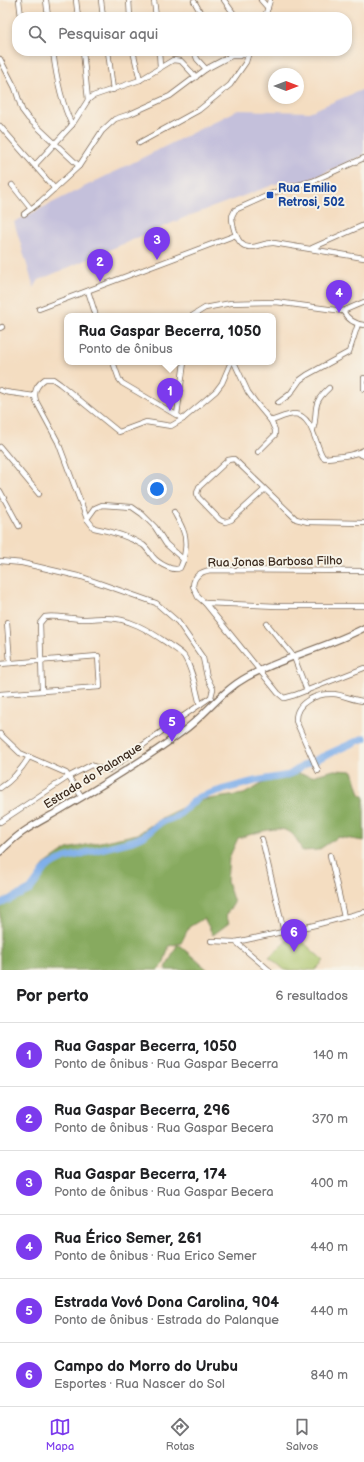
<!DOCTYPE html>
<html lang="pt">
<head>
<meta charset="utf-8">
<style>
  :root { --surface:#fff; --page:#f6f6f6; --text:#202124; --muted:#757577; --line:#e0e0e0; --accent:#7c3aed }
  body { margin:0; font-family:"Balsamiq Sans",sans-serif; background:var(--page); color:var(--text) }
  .compass { position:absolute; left:268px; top:68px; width:36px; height:36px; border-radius:50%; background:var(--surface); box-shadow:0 2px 6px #0003; rotate:90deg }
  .you { position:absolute; left:157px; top:489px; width:14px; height:14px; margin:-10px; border:3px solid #fff; border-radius:50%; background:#1a73e8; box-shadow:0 0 0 6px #1a73e833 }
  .badge { display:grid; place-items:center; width:26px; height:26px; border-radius:50%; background:var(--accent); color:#fff; font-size:13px; font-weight:700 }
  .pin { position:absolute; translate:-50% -33px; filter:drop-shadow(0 1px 2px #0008) }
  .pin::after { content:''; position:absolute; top:21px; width:14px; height:12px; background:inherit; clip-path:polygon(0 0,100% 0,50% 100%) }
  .popup { position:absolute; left:64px; top:313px; width:212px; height:52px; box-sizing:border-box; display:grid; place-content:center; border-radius:8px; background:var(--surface); filter:drop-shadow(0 1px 3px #0005); font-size:13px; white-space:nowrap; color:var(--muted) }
  .popup b { font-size:15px; color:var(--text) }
  .popup::after { content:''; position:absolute; left:50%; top:100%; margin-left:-8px; border:8px solid transparent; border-top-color:var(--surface) }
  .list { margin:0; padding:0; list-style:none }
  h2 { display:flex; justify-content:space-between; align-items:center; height:52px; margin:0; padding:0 16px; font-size:17px }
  h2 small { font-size:13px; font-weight:400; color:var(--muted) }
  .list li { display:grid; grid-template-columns:26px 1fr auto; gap:12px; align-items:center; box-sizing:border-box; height:64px; padding:0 16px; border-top:1px solid var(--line) }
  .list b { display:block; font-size:15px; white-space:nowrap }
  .list p { margin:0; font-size:13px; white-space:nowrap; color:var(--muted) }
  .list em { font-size:13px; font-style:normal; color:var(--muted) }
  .icon { flex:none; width:22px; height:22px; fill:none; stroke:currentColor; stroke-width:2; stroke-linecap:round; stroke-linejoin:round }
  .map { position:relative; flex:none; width:364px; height:970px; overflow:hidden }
  .search { position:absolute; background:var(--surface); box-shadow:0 2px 6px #0003; left:12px; right:12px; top:12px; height:44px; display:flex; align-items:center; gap:10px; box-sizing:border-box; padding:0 14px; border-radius:16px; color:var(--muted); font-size:15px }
  .sheet { height:436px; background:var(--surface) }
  nav { display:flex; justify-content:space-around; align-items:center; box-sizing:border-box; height:56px; border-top:1px solid var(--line); background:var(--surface); font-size:11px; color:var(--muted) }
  nav a { display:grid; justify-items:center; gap:2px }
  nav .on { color:var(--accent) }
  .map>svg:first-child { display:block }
  .industrial { fill:#c4c0db }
  .green { fill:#aac46a; stroke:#727744 }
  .forest { fill:#87aa5e; stroke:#616a3e }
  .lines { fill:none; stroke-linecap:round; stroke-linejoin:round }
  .river { stroke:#7fafea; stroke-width:7 }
  .minor-casing { stroke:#7c6957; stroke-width:6 }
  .tertiary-casing { stroke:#7c6957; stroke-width:8 }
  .minor { stroke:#fff; stroke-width:4.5 }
  .tertiary { stroke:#fff; stroke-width:5.5 }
  .transit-dot { fill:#1a4fb4; stroke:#f7f3e8; stroke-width:1.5 }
  .labels { text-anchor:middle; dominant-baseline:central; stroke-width:4; stroke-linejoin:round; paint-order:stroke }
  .transit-label { font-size:12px; font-weight:bold; fill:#164399; stroke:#f7f3e8; text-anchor:start }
  .street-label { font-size:12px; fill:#3b2a1e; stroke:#f7f3e8 }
</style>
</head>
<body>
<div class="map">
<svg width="364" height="970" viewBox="0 0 364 970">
  <rect width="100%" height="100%" fill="#f7f3e8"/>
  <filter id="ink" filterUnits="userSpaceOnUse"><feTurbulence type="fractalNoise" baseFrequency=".025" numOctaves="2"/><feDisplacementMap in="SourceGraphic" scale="8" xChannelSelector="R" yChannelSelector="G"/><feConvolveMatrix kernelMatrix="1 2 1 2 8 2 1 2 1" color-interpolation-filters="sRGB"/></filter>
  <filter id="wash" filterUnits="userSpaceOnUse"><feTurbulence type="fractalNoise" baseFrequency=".012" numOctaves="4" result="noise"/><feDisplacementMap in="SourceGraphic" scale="16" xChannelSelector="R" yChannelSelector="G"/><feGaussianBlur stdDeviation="0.9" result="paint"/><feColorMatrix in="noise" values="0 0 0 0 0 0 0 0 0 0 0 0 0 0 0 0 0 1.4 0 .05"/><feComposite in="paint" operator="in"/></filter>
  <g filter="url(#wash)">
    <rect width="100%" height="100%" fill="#f4ddc1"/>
    <polygon class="industrial" points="364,89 364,155 304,182 284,181 186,217 39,280 34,288 14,222 238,110 309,112"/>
    <polygon class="green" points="294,934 324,961 315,970 285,970 269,957"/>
    <g class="forest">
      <path d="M334,770L353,771L360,794L364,796V841L338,837L318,850L302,851C299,843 294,832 285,830C273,826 250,835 238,838L229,858L227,881L234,903L226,915L229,923L213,935L204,918L189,927L181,943L169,946L163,965L158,970H0V901L32,886L44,865L67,849L138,834L163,817L196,801L244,794L267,781L295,773L312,776Z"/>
      <polygon points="177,945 179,945 208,970 165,970"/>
    </g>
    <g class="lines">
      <polyline class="river" points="0,904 30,890 47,867 65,858 132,841 144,836 161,822 176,817 199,797 221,790 255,781 289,775 306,764 364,738"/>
    </g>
  </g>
  <g filter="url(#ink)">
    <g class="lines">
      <defs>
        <g id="minor">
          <polyline points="19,0 21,17"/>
          <polyline points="46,0 48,17"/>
          <polyline points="76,0 78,17"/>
          <polyline points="101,0 103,17"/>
          <polyline points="129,0 130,17"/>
          <polyline points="154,0 156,17"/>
          <polyline points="224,0 236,17"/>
          <polyline points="261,0 268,8"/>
          <polyline points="194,1 203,17"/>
          <polyline points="177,14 178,17"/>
          <polyline points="265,17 270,0"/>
          <path d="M53,51C56,76 61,102 72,125"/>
          <polyline points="83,51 88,100"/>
          <polyline points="108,51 113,90"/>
          <polyline points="133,51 140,80"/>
          <polyline points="159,51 160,67"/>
          <polyline points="194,51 197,59 206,69"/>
          <polyline points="227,51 231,56"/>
          <polyline points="0,59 15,88 22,110 28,118 79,166 40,202 24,214"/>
          <polyline points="0,126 55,189"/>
          <polyline points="139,143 199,110 225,89 230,85 246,62 249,52"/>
          <path d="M364,158L313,181L280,190L235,210L232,216C232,225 237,247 249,247C257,248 265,242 274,243L364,258"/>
          <polyline points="35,165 72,125 88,100 93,96 140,80 173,60 181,61 196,77"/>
          <polyline points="79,166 102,131 115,119 130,114 170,96 206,69 223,60 231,56 240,56 250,51"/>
          <polyline points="12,185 31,209"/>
          <polyline points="312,248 364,225"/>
          <polyline points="88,291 96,316"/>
          <polyline points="39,309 236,235"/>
          <path d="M343,311C348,320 355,324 364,325"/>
          <polyline points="192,316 205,308 231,303 276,302 343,311 364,302"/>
          <polyline points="0,328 2,327"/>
          <polyline points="113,362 119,379 122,383 183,419"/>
          <path d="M234,362L248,392L256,403L271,421C278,419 287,414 295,414C313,416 315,445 323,457L325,458C338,457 352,456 364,450"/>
          <polyline points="364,378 364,389"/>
          <polyline points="0,390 5,392 34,396"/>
          <polyline points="278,403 290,394 300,380 307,375 349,352 358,324"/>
          <polyline points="177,415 184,362"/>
          <path d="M313,430C319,409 310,405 329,388"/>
          <polyline points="0,447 39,494"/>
          <polyline points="258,452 275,435 275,430 271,421"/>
          <polyline points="357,453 364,456"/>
          <polyline points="265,489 231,520 225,522 220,520 198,497 197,493 199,487 226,462 228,460 234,459 296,519 308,522 364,523"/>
          <polyline points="0,491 19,526"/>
          <path d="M174,512C177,518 181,524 183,530C188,541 185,558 180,568C173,572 158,563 153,557C150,553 147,548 143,545C128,536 110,531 94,528L87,519L58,442L36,401C33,391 37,385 45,379H53L60,384L119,432L146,422L171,426L183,419L216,391L222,383L231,362"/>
          <polyline points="87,519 95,508 102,505 132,507 142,514 155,527 166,544 184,560"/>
          <polyline points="0,561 22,563 82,577 156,603 178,622 203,658 207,677 213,689 211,697 176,721 109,770 104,770 91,765 68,777 0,822"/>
          <path d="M364,571L210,570C201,572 194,575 193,586L198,597L205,603L278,693L284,698L295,695L364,668"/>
          <polyline points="205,603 277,606 364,606"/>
          <polyline points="7,622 10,663"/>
          <polyline points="267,624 294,657 307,691"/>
          <polyline points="0,664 98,656 100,687 0,694"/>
          <path d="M42,691L40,623L45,617C54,615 73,619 84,619C91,619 99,618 106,618C129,618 148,630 167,643C172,647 180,651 184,656C193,670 196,690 200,705"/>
          <polyline points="0,734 20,753 66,773 82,797"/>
          <path d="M318,771L296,721C295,702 317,693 334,694C344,695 354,701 364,701"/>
          <path d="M0,788C13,780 21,770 29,757"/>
          <polyline points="262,839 284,932"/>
          <polyline points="330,855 344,917"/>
          <polyline points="211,941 236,942 315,925 364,912"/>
          <polyline points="236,942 269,970"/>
        </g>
        <path id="tertiary" d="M0,852C7,845 14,838 23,832C37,822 53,815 67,806C106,783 146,759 182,732C205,716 221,691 247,677C283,657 326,648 364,628"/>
      </defs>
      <use href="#minor" class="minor-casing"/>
      <use href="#tertiary" class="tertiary-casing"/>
      <use href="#minor" class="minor"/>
      <use href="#tertiary" class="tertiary"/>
    </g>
  </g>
  <rect class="transit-dot" x="266" y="191" width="8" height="8" rx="2"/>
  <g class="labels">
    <g class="transit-label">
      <text x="278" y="188">Rua Emilio<tspan x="278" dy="14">Retrosi, 502</tspan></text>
    </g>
    <g class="street-label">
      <text transform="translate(275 562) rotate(-1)">Rua Jonas Barbosa Filho</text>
      <text transform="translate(93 776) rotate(-32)">Estrada do Palanque</text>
    </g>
  </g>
</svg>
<svg class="compass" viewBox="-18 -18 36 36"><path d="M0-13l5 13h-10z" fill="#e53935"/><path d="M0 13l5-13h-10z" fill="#757577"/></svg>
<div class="you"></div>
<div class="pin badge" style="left:170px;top:411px">1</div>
<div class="popup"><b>Rua Gaspar Becerra, 1050</b>Ponto de ônibus</div>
<div class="pin badge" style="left:100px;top:282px">2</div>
<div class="pin badge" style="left:157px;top:260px">3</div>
<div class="pin badge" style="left:339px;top:313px">4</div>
<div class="pin badge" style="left:172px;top:742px">5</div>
<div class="pin badge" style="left:294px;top:952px">6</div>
<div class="search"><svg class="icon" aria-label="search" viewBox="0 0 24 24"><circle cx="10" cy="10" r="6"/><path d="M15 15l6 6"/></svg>Pesquisar aqui</div>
</div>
<section class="sheet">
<h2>Por perto<small>6 resultados</small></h2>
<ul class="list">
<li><span class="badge">1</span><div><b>Rua Gaspar Becerra, 1050</b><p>Ponto de ônibus · Rua Gaspar Becerra</p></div><em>140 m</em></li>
<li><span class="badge">2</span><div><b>Rua Gaspar Becerra, 296</b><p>Ponto de ônibus · Rua Gaspar Becera</p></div><em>370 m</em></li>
<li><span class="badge">3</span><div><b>Rua Gaspar Becerra, 174</b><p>Ponto de ônibus · Rua Gaspar Becera</p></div><em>400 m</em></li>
<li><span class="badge">4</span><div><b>Rua Érico Semer, 261</b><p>Ponto de ônibus · Rua Erico Semer</p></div><em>440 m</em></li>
<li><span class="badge">5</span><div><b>Estrada Vovó Dona Carolina, 904</b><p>Ponto de ônibus · Estrada do Palanque</p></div><em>440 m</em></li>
<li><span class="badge">6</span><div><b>Campo do Morro do Urubu</b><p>Esportes · Rua Nascer do Sol</p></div><em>840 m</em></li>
</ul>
</section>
<nav>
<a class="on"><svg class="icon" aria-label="map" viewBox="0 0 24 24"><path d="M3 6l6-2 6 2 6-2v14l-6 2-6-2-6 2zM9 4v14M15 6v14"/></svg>Mapa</a>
<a><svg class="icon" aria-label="directions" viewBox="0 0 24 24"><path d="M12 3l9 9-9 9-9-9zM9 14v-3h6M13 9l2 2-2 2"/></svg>Rotas</a>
<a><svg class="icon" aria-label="saved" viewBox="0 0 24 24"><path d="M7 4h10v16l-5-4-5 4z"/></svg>Salvos</a>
</nav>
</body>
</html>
